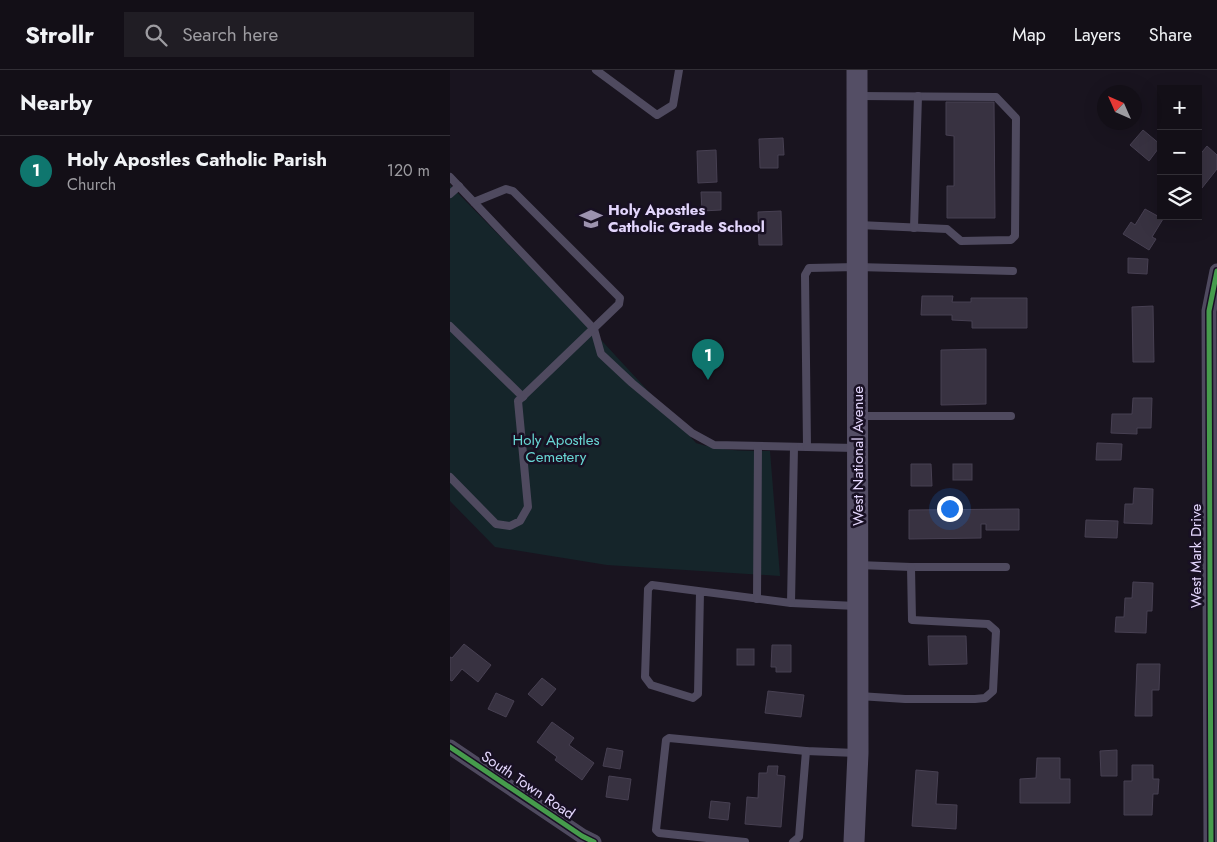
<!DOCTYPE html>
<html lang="en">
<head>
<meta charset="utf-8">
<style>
  :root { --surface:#130f17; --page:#201d24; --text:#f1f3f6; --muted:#9d9ca1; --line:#322f36; --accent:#0f766e }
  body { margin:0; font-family:Jost,sans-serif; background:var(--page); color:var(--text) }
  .controls { position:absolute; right:15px; top:15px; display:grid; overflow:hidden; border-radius:0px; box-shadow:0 5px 20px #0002 }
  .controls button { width:45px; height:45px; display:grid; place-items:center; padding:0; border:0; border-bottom:1px solid var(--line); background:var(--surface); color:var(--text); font:25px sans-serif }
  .compass { position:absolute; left:647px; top:15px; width:45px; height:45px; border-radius:50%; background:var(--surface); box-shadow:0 5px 20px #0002; rotate:315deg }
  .you { position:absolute; left:499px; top:438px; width:18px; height:18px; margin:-12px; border:4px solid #fff; border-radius:50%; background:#1a73e8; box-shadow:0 0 0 8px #1a73e833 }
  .badge { display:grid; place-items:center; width:32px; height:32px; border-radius:50%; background:var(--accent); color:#fff; font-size:16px; font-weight:700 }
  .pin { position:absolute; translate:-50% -41px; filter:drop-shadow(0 1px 2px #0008) }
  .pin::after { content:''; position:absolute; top:26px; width:18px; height:15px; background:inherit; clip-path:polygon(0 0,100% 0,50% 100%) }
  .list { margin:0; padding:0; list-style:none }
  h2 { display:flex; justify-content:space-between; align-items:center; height:65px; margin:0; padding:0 20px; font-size:21px }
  h2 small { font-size:16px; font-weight:400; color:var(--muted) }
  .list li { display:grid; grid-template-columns:32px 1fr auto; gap:15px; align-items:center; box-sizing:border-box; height:70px; padding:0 20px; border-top:1px solid var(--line) }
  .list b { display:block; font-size:19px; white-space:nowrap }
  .list p { margin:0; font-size:16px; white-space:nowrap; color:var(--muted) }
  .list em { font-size:16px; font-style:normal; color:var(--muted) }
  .icon { flex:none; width:28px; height:28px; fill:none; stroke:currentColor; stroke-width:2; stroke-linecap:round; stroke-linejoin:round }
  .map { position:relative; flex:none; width:767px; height:772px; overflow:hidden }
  header { display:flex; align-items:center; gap:30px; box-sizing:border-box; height:70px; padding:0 25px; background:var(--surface); border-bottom:1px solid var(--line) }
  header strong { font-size:24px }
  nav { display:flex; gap:28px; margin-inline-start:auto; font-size:18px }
  .search { width:350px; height:45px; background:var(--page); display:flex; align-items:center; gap:12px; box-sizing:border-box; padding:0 18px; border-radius:0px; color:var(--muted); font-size:19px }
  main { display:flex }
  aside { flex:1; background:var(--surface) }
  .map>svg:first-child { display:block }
  .green { fill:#15252a }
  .building { fill:#383241; stroke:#474052 }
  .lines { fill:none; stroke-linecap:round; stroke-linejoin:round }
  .lane { stroke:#4f4a5f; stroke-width:8 }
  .street { stroke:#4f4a5f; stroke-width:15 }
  .secondary { stroke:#544e65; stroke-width:21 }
  .cycleway-casing { stroke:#181023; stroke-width:8 }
  .cycleway { stroke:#469c4c; stroke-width:5 }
  .labels { text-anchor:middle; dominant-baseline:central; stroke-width:5; stroke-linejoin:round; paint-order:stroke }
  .poi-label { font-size:15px; font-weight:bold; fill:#e3d6fc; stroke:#181023; text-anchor:start }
  .park-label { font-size:15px; fill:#68d6d3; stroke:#181023 }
  .street-label { font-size:15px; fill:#e3d6fc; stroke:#181023 }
</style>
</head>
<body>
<header>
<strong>Strollr</strong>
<div class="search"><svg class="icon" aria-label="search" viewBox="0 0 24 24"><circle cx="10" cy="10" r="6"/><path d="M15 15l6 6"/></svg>Search here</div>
<nav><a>Map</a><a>Layers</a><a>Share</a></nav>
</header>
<main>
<aside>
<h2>Nearby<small></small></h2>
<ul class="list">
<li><span class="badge">1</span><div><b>Holy Apostles Catholic Parish</b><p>Church</p></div><em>120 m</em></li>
</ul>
</aside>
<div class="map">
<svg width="767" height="772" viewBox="0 0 767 772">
  <rect width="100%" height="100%" fill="#19141f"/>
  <path class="green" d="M0,115L153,272L246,373C271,381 294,381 320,381L330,506L157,495L45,477L0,431Z"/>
  <g class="building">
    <polygon points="496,32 544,32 545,148 497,148 497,116 504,116 504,66 496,65"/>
    <polygon points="693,60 711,75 699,91 680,75"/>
    <polygon points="333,68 334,85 328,85 328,98 310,98 309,69"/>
    <polygon points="757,76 767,85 767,99 748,123 748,87"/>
    <polygon points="266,80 267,112 248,113 247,81"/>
    <polygon points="251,122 271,122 271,140 252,141"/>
    <polygon points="695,139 713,149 702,167 706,169 699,180 673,164 681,152 685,155"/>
    <polygon points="331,141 332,175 309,175 308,142"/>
    <polygon points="678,188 698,189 697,204 678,203"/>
    <polygon points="472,226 503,226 502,232 521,232 521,228 577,228 577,258 522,258 522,251 502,250 502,245 471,245"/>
    <polygon points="703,236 704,292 683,292 682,237"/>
    <polygon points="536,279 536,334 491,335 491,280"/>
    <polygon points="683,328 702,328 701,358 687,358 687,364 661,363 662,344 682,344"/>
    <polygon points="647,373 672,374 671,390 646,390"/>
    <polygon points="461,394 481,394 482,416 461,416"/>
    <rect x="503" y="394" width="19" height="16"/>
    <polygon points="684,418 703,419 702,454 674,453 675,434 683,434"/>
    <polygon points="569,439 569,460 536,460 536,454 531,454 531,468 459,469 459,440"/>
    <polygon points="636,450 668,451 667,468 635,467"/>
    <polygon points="683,512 703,513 702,541 697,541 696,563 665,562 666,547 674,547 675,528 682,528"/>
    <polygon points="478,566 516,566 517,594 479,595"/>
    <polygon points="14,574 41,595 28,612 12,599 2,611 0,610 0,587 2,588"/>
    <polygon points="322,575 341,575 341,602 326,602 326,597 321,597"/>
    <rect x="287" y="579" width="17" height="16"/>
    <polygon points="687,594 710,594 709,620 702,620 702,646 685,646"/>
    <polygon points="92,608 106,619 92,636 78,624"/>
    <polygon points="318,621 354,625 351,647 315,643"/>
    <polygon points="46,623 64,631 56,647 38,639"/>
    <polygon points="102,652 124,668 119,675 144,693 132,710 105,690 107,687 87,672"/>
    <polygon points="157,678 173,681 170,699 153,696"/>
    <polygon points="667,680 667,706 651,706 650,681"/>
    <polygon points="587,688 610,688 610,709 620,709 620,733 570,733 570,709 586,708"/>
    <polygon points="682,695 703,695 703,709 709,709 708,724 703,724 702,745 674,745 674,711 682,711"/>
    <polygon points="318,696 328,696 327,705 335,706 331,757 295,754 297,727 308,728 309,703 317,703"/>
    <polygon points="466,700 488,702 486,734 507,735 506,759 462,756"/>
    <polygon points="159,706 181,709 178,730 156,727"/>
    <polygon points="261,731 280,733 278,750 259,748"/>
  </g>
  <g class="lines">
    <g class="lane">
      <polyline points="146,0 207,45 223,35 229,0"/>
      <polyline points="0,107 144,259 151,284 182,313 242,363 264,375 357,377"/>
      <polyline points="0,124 9,116"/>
      <polyline points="409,155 497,159 511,171 561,170 565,166 566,48 546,27 409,26"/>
      <polyline points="464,158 468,26"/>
      <polyline points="0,256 73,327"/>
      <polyline points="410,346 561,346"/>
      <polyline points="344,377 341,533 406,536"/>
      <polyline points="406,378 357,377 355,205 359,198 407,197 563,201"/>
      <polyline points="0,407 46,454 60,456 70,451 78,437 68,331 169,234 170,228 63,121 56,119 24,132"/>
      <polyline points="408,495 461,497 556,497"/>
      <polyline points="250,522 248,624 243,628 201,615 195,607 198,519 202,515 341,533"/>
      <polyline points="307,529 308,376"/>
      <polyline points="409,626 455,629 525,629 535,628 543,621 546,561 538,554 462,550 461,497"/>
      <polyline points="295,772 209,763 206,760 216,670 219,668 356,681 406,683"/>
      <polyline points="343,772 349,767 356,681"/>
    </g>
    <g class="street">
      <polyline points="0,677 132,766 144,772"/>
      <polyline points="761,772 759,241 767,201"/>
    </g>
    <polyline class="secondary" points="404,772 408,683 407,0"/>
    <defs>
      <g id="cycleway">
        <polyline points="0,677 132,766 144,772"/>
        <polyline points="761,772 759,241 767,201"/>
      </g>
    </defs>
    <use href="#cycleway" class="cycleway-casing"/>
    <use href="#cycleway" class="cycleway"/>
  </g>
  <defs>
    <symbol id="school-bare" viewBox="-9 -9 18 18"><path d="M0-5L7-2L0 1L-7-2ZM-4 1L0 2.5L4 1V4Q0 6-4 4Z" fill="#9c92af" stroke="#181023" stroke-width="2.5" paint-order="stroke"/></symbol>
  </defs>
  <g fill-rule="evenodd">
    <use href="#school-bare" x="125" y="133" width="32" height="32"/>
  </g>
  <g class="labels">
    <g class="poi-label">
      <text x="158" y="140">Holy Apostles<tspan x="158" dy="17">Catholic Grade School</tspan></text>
    </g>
    <g class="park-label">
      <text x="106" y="370">Holy Apostles<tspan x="106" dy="17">Cemetery</tspan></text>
    </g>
    <g class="street-label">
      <text transform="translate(408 386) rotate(-90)">West National Avenue</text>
      <text transform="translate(746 486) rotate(-90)">West Mark Drive</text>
      <text transform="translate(78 715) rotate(34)">South Town Road</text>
    </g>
  </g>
</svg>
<div class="controls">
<button>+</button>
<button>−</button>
<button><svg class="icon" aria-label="layers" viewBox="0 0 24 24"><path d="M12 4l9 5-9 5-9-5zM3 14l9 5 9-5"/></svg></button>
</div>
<svg class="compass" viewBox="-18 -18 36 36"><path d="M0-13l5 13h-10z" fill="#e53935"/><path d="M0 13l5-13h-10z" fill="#9d9ca1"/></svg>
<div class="you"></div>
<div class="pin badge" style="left:258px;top:310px">1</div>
</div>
</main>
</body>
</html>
